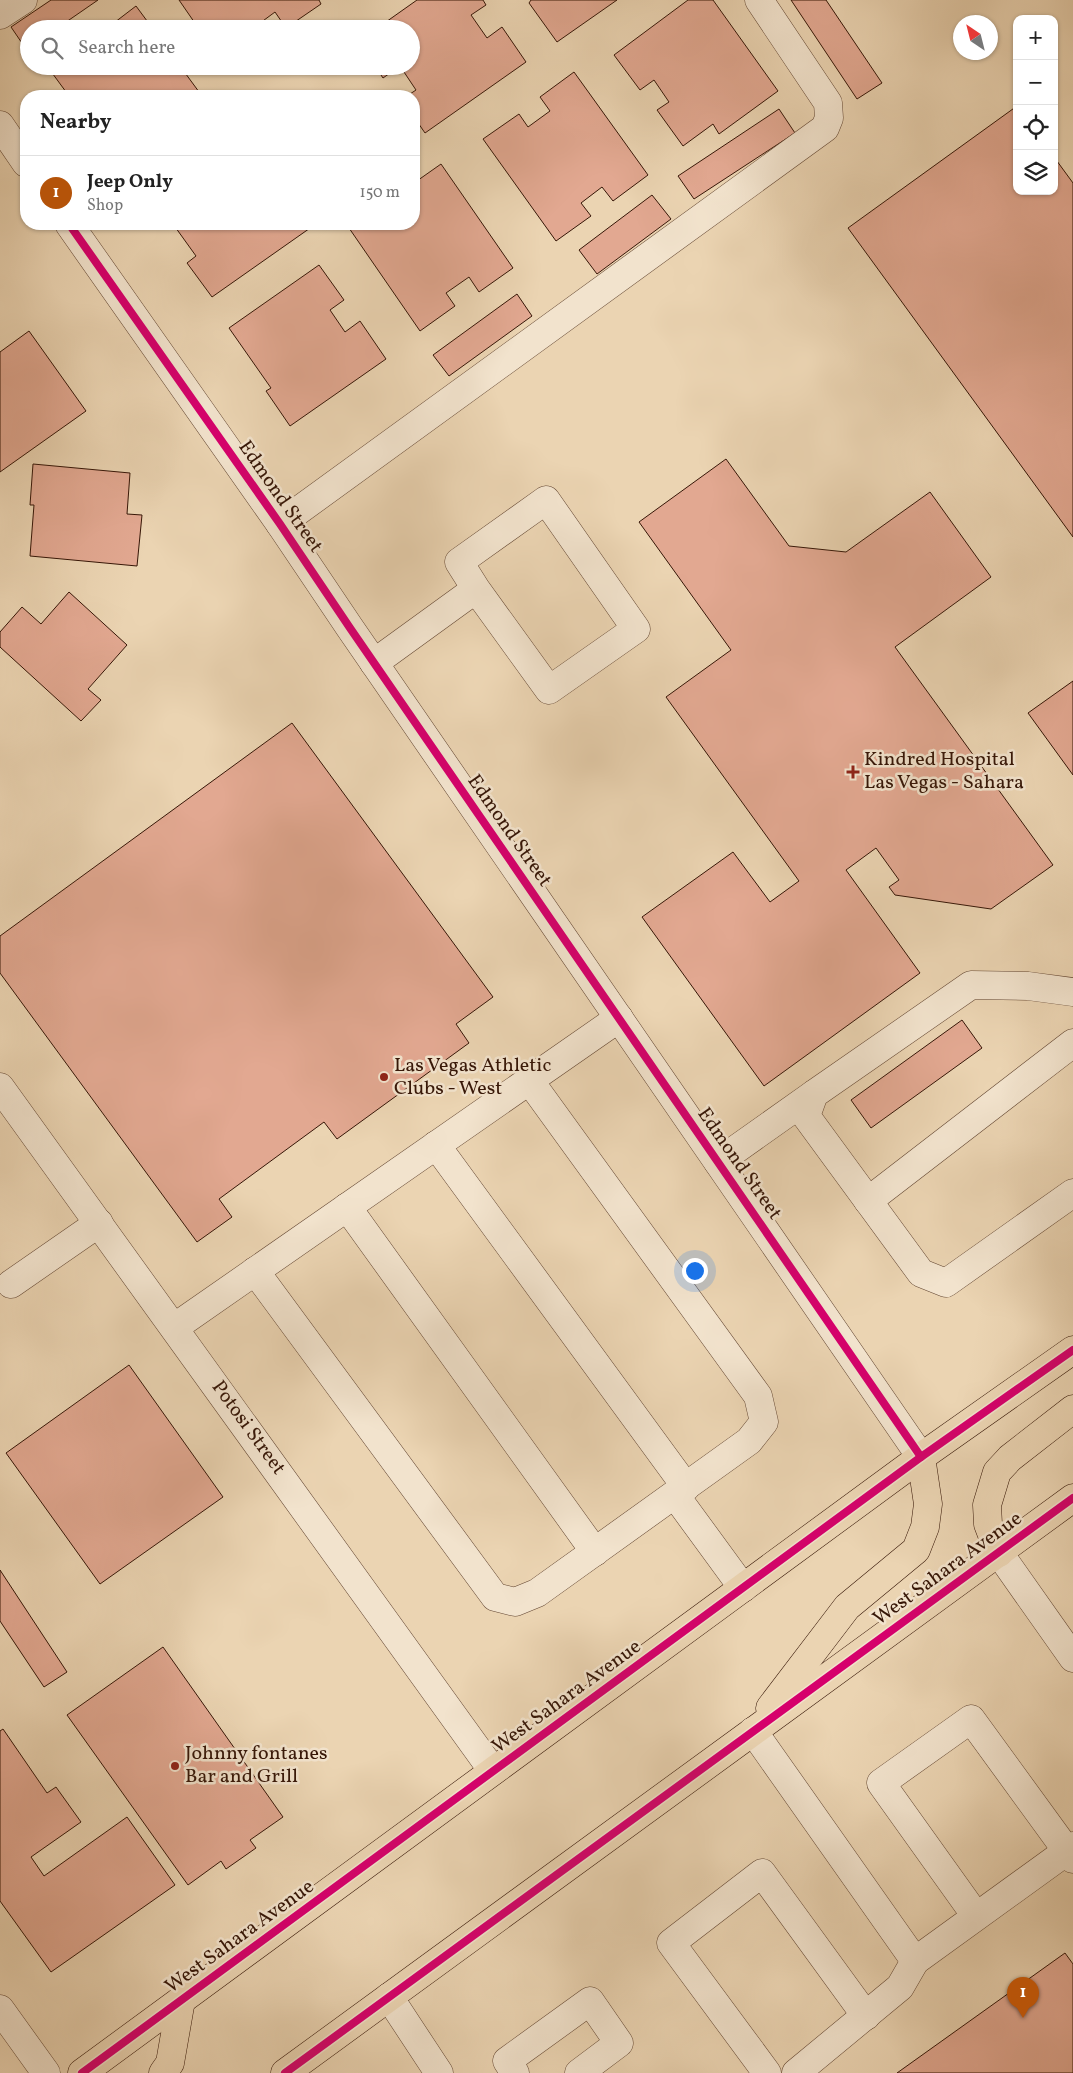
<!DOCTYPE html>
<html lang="en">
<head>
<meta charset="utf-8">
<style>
  :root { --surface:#fff; --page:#f6f6f6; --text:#222; --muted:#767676; --line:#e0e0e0; --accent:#b45309 }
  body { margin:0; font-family:Vollkorn,serif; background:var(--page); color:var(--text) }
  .controls { position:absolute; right:15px; top:15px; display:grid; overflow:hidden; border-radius:10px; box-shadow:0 1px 4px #0004 }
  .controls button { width:45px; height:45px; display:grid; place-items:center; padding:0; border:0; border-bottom:1px solid var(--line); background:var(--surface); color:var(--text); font:25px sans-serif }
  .compass { position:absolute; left:953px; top:15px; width:45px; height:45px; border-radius:50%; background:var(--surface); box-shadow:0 1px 4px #0004; rotate:325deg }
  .you { position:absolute; left:694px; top:1270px; width:18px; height:18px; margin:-12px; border:4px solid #fff; border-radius:50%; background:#1a73e8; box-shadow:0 0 0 8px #1a73e833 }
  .badge { display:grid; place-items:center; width:32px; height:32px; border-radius:50%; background:var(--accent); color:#fff; font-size:16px; font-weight:700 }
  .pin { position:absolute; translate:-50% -41px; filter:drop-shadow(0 1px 2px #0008) }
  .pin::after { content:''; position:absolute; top:26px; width:18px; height:15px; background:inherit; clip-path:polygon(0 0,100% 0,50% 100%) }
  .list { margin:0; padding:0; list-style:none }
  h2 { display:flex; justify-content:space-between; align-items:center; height:65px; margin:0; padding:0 20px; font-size:21px }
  h2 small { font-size:16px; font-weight:400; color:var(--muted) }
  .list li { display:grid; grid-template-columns:32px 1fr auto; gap:15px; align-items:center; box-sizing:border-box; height:75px; padding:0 20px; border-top:1px solid var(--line) }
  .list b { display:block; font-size:19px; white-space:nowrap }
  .list p { margin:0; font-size:16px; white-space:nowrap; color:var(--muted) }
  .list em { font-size:16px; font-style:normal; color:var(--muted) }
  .icon { flex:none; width:28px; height:28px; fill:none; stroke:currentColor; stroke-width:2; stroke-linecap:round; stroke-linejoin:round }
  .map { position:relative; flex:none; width:1073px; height:2073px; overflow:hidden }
  .search { position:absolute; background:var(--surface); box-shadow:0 1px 4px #0004; left:20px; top:20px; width:400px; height:55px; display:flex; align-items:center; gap:12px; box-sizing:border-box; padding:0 18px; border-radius:28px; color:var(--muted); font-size:19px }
  .panel { position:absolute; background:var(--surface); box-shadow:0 1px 4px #0004; left:20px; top:90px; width:400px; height:140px; border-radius:20px }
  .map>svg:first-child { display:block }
  .building { fill:#e2a891; stroke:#361607 }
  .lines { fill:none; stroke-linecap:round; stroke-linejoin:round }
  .minor-casing { stroke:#634632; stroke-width:29 }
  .major-casing { stroke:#361607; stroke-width:29 }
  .minor { stroke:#f2e3cd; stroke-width:28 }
  .major { stroke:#ebd4b2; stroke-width:28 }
  .cycleway-casing { stroke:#f2e3cd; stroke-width:11 }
  .cycleway { stroke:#d6006c; stroke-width:8 }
  .poi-dot { fill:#8f2418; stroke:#f2e3cd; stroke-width:2 }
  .labels { text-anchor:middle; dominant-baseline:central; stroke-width:5; stroke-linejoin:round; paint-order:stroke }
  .street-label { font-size:20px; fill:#361607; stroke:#f2e3cd }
  .poi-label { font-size:20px; fill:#361607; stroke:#f2e3cd; text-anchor:start }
</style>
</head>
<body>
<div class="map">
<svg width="1073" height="2073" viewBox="0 0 1073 2073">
  <rect width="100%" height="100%" fill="#ebd4b2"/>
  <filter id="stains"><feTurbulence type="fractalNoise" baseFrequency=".004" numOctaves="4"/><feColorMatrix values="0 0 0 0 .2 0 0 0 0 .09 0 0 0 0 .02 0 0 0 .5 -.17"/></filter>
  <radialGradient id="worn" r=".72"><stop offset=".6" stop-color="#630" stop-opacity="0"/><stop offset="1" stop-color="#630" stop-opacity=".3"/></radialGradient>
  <g class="building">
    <polygon points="51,0 98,0 56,29 29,29 29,47 26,49 11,27"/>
    <polygon points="179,0 319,0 321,4 286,28 275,12 252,29 199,29"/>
    <polygon points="417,0 483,0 486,5 471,15 487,38 502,27 526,62 425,133 414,117 414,96 407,96 416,90 400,66 383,78 375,66 411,66 411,29 376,29"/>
    <polygon points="531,0 617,0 557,42 529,3"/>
    <polygon points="688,0 713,0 778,91 719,134 713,124 683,146 657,110 669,102 654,80 640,90 614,55"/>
    <polygon points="791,0 826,0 882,83 857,99"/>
    <polygon points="136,6 153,29 106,29"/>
    <polygon points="47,66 157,66 163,74 174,66 180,66 202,96 69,96"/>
    <polygon points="574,72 648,175 613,201 602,187 581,203 591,216 556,241 483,139 519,114 528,127 550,111 540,97"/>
    <polygon points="1017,106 1017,191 1054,191 1054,157 1073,183 1073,537 848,228"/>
    <polygon points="779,109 795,133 694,199 678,176"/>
    <polygon points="441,164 513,268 479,292 469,277 446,293 455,306 420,331 349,228 355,224 414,224 414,183"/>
    <polygon points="652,195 671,219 597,274 579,250"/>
    <polygon points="173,224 311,224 313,226 212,297 187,263 196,256"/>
    <polygon points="319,265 344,300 330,310 345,332 360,321 386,359 290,426 266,391 271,388 229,328"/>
    <polygon points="517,294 532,316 449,376 433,355"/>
    <polygon points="29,331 86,411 0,472 0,352"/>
    <polygon points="726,459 789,546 846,552 930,492 991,577 895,647 1053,865 991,909 895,895 889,887 899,880 876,848 846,870 920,973 764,1086 642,917 733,852 770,902 799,881 666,697 731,650 639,522"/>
    <polygon points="33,464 130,473 127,514 142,515 137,566 30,556 34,505 30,505"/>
    <polygon points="69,592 127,645 88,689 101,700 81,721 0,647 0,632 22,607 41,624"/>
    <polygon points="1073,681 1073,775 1028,713"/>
    <polygon points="292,723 493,997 456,1024 469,1043 337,1139 324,1122 219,1199 232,1217 197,1242 0,973 0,936"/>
    <polygon points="962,1020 982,1048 871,1128 851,1100"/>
    <polygon points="129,1365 223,1497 100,1584 6,1453"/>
    <polygon points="0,1570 67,1672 44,1687 0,1621"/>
    <polygon points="163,1647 283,1817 250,1840 256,1848 226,1869 221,1861 188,1885 67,1715"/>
    <polygon points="3,1729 47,1793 56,1787 81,1822 31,1857 44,1876 127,1817 175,1885 51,1972 0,1901 0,1731"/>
    <polygon points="1065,1953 1073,1964 1073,2073 897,2073"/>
  </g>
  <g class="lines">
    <defs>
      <g id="minor">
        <polyline points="0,15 23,0"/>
        <polyline points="0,125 26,163"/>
        <polyline points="69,224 280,524 350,628 921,1457"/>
        <polyline points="280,524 825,128 829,118 828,103 759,0"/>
        <polyline points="374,663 476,589 549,690 636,629 546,500 459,562 476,589"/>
        <polyline points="1073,992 1028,986 971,985 814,1094 806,1116 921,1273 946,1283 1073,1193"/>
        <polyline points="0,1087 493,1771"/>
        <polyline points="436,1145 686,1487"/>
        <polyline points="718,1162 814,1094"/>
        <polyline points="868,1201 1073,1043"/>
        <polyline points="347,1207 595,1552"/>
        <polyline points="255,1271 495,1597 515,1602 537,1593 749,1441 764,1422 758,1396 529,1080"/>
        <polyline points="11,1284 99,1223"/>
        <polyline points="175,1327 619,1018"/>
        <polyline points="675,1495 743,1588"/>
        <polyline points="999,1553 1073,1658"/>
        <polyline points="753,1731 915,1961"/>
        <polyline points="976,1916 881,1783 971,1719 1067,1851 1073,1846"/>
        <polyline points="389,1997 439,2073"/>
        <polyline points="0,2009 46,2073"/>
        <polyline points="515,2073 507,2061 590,2001 619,2043 579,2073"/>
        <polyline points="767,2073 671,1943 762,1873 866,2016"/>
        <polyline points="796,2073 900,1987 915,1961 1067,1851 1073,1859"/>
      </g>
      <g id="major">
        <polyline points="999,1553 988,1524 987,1505 997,1472 1010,1458 1073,1409"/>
        <polyline points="770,1708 847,1607 916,1550 925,1527 928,1504 921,1457"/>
        <polyline points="82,2073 921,1457 1073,1350"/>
        <polyline points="163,2073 170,2063 181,2000"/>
        <polyline points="285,2073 1073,1498"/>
      </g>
    </defs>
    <use href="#minor" class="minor-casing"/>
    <use href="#major" class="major-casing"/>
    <use href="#minor" class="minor"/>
    <use href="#major" class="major"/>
    <defs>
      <g id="cycleway">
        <polyline points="69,224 280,524 350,628 921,1457"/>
        <polyline points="82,2073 921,1457 1073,1350"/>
        <polyline points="285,2073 1073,1498"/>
      </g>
    </defs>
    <use href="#cycleway" class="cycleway-casing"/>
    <use href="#cycleway" class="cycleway"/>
  </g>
  <g class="poi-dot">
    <path d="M850.5 764.5h5v5h5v5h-5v5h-5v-5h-5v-5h5z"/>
    <circle cx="384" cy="1077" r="5"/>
    <circle cx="175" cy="1766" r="5"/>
  </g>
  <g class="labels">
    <g class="street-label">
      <text transform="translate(280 497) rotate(55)">Edmond Street</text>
      <text transform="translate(509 831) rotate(55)">Edmond Street</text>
      <text transform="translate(739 1164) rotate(55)">Edmond Street</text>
      <text transform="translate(248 1428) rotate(54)">Potosi Street</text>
      <text transform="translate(948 1569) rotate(-36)">West Sahara Avenue</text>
      <text transform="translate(567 1697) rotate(-36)">West Sahara Avenue</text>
      <text transform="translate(240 1937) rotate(-36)">West Sahara Avenue</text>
    </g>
    <g class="poi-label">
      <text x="864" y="760">Kindred Hospital<tspan x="864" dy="23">Las Vegas - Sahara</tspan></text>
      <text x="394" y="1066">Las Vegas Athletic<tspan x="394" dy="23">Clubs - West</tspan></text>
      <text x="185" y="1754">Johnny fontanes<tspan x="185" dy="23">Bar and Grill</tspan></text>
    </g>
  </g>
  <rect width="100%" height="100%" filter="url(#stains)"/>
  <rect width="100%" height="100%" fill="url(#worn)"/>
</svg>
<div class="controls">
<button>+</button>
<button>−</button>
<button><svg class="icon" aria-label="locate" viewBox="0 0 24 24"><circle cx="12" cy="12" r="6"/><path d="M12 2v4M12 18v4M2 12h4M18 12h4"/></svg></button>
<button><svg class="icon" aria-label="layers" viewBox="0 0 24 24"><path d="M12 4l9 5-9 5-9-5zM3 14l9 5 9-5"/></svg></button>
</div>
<svg class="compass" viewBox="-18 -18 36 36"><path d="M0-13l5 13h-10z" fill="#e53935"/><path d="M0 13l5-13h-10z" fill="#767676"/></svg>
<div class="you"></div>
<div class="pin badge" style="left:1023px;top:2018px">1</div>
<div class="search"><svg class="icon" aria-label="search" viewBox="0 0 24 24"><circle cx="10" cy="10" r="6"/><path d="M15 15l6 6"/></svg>Search here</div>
<section class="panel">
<h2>Nearby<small></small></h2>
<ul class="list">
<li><span class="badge">1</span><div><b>Jeep Only</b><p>Shop</p></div><em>150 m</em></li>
</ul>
</section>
</div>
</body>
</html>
